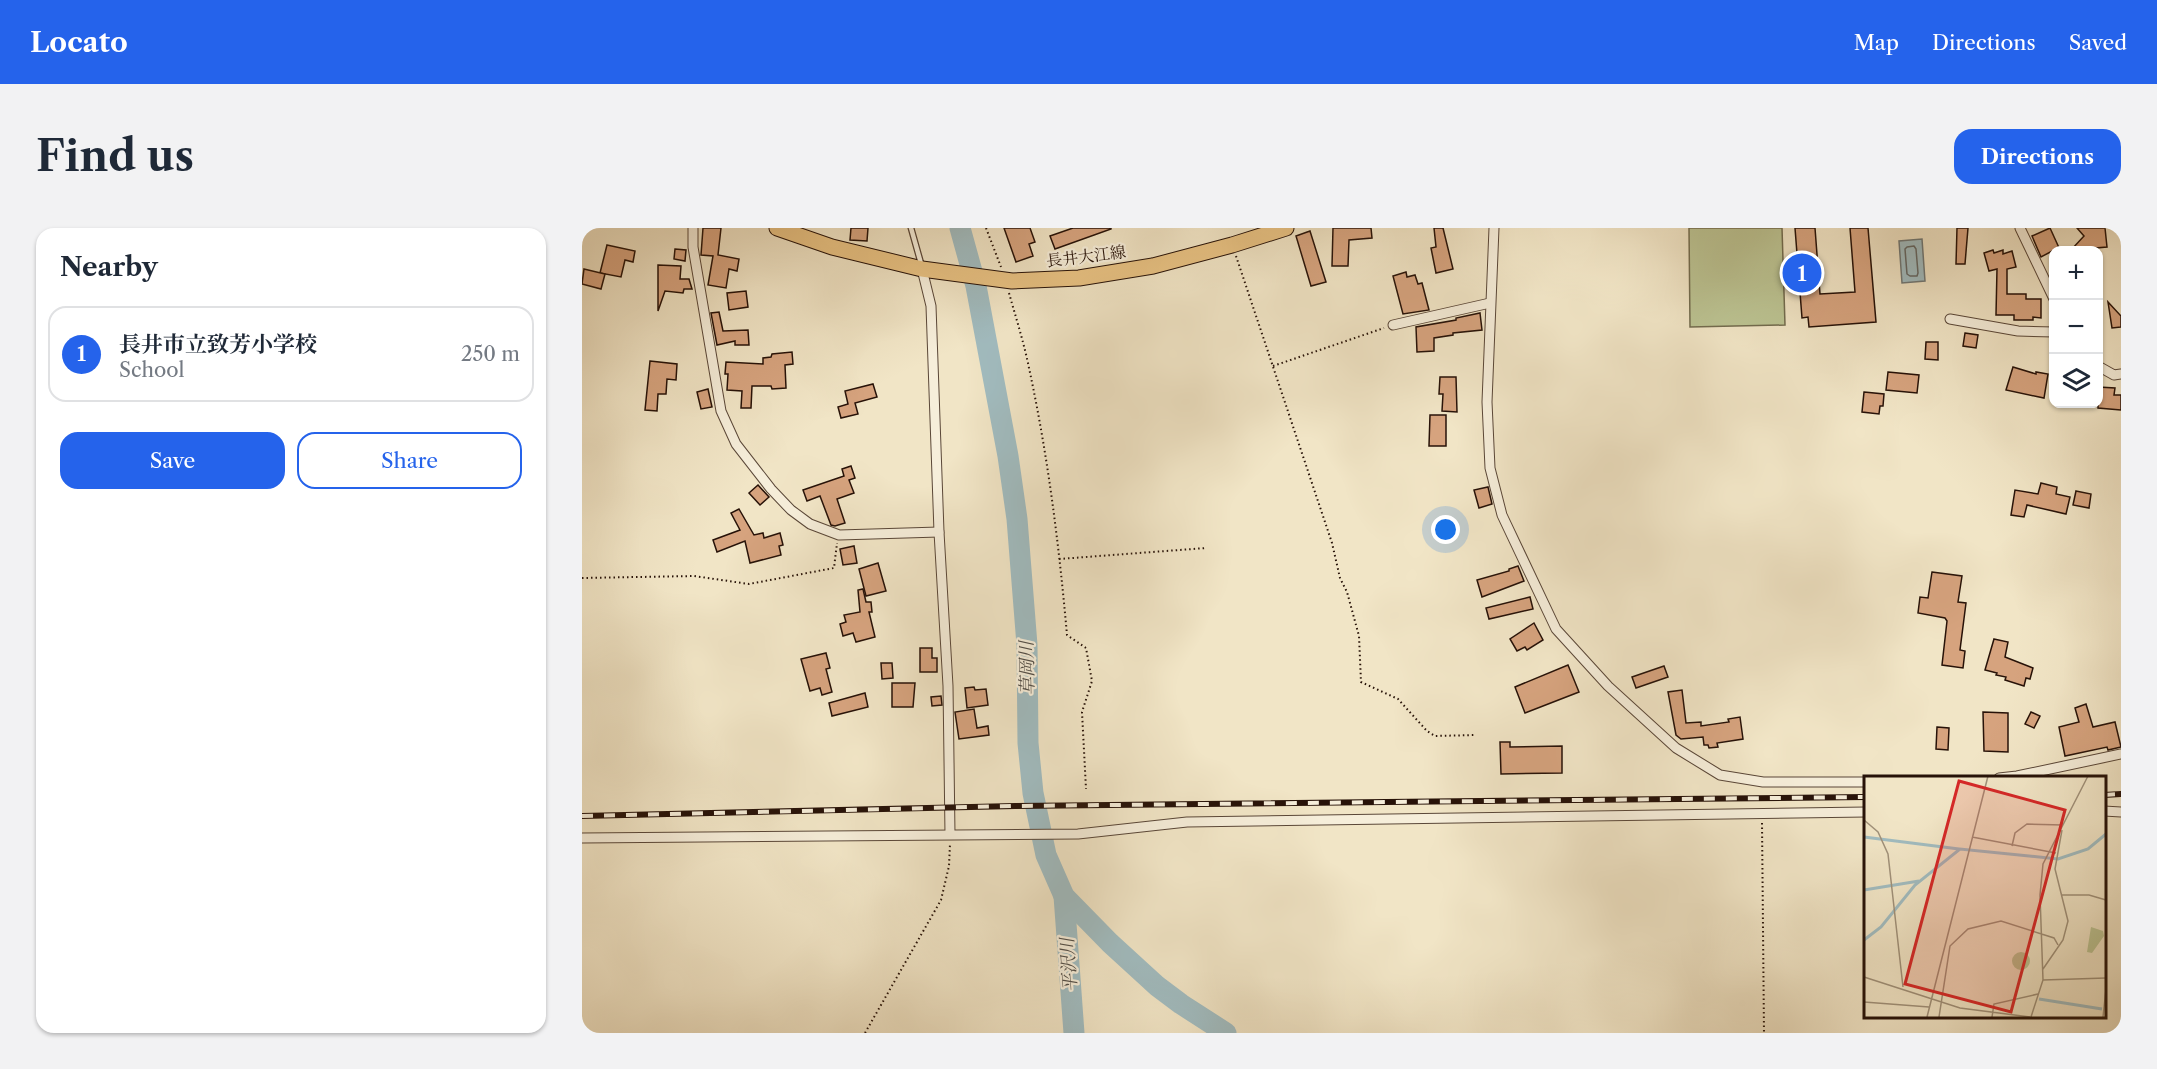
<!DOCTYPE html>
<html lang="en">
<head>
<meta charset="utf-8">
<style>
  :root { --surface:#fff; --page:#f2f2f3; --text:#1f2937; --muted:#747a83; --line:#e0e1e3; --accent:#2563eb }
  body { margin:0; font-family:"Libre Caslon Text","Noto Serif JP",serif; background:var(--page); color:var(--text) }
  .controls { position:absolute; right:18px; top:18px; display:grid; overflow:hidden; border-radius:12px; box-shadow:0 2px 4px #0004 }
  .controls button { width:54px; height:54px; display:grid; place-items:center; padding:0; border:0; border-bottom:2px solid var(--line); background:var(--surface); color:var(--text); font:30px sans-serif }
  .you { position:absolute; left:864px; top:302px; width:21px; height:21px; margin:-15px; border:4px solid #fff; border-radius:50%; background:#1a73e8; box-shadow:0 0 0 9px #1a73e833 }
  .badge { display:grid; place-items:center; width:39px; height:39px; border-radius:50%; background:var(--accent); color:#fff; font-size:20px; font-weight:700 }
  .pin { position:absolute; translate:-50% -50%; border:3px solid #fff; box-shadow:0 2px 6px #0006 }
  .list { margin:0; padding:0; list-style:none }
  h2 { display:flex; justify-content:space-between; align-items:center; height:78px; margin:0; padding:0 24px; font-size:26px }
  h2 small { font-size:20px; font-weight:400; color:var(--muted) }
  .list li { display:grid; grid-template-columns:39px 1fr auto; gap:18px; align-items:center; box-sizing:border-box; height:96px; margin:0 12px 12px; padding:0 12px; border:2px solid var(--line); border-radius:18px }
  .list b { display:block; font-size:22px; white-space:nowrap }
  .list p { margin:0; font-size:20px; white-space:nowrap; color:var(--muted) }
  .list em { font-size:20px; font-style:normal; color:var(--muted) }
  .actions { display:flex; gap:12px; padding:18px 24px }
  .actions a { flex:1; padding:14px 0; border:2px solid var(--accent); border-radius:18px; text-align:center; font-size:21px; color:var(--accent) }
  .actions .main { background:var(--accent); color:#fff }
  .icon { flex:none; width:33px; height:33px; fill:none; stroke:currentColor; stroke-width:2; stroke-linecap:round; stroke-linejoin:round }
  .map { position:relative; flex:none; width:1539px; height:805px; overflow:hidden; border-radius:18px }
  header { display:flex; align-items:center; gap:36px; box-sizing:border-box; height:84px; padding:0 30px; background:var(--accent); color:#fff }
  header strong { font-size:28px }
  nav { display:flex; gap:33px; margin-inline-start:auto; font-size:21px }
  .intro { display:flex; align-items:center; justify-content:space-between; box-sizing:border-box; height:144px; padding:0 36px }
  h1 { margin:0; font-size:42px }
  .button { padding:15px 27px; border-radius:18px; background:var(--accent); color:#fff; font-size:21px; font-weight:700 }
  main { display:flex; gap:36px; padding:0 36px }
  aside { flex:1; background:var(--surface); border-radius:18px; box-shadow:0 2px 4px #0004 }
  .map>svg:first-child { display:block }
  .green { fill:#bcc493; stroke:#726b4e; stroke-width:1.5 }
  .water { fill:#a1bcc0; stroke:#707876; stroke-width:1.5 }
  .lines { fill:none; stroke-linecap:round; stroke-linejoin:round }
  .shore { stroke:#646764; stroke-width:1.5 }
  .river { stroke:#a1bcc0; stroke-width:21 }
  .building { fill:#d6a37e; stroke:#271208; stroke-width:1.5 }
  .service-casing { stroke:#5a4738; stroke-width:7 }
  .minor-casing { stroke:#5a4738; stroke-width:11 }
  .primary-casing { stroke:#271208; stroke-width:17 }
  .path { stroke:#271208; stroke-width:2; stroke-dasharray:1.5 3; stroke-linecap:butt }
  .service { stroke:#f6eeda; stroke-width:4.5 }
  .minor { stroke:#f6eeda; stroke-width:9 }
  .primary { stroke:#e8c283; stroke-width:15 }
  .rail-casing { stroke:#271208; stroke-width:6 }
  .rail { stroke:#f6eeda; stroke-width:4; stroke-dasharray:11; stroke-linecap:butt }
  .labels { text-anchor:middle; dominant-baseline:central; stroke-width:4.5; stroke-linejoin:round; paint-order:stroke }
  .street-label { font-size:16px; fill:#271208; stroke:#f6eeda }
  .water-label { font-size:18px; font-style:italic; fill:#524e48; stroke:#f6eeda }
  .inset-river { fill:none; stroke:#a1bcc0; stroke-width:3 }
  .inset-road { fill:none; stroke:#a0917a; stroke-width:1.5 }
  .view { fill:#d62828; fill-opacity:0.15; stroke:#d62828; stroke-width:3 }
  .inset-edge { fill:none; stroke:#271208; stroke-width:3 }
</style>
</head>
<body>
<header>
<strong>Locato</strong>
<nav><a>Map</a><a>Directions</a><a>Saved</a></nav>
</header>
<div class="intro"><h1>Find us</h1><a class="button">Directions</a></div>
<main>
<aside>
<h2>Nearby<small></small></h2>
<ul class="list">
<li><span class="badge">1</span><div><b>長井市立致芳小学校</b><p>School</p></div><em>250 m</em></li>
</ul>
<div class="actions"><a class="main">Save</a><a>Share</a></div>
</aside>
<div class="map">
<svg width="1539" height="805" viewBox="0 0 1539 805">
  <rect width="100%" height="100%" fill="#f1e5c6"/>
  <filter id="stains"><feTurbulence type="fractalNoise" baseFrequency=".00333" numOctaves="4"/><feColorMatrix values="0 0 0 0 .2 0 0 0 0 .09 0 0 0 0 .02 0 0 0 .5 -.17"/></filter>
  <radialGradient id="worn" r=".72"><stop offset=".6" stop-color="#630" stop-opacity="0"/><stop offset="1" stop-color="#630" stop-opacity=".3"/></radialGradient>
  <polygon class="green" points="1107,0 1200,0 1203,97 1108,99"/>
  <polygon class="water" points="1340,11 1343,53 1320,55 1317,13"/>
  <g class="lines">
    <polygon class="shore" points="1332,18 1334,21 1336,45 1335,48 1328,48 1325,46 1323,21 1325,19"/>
    <g class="river">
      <polyline points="378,0 394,58 426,228 435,291 445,417 446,515 451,565 464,627 482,668 528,715 575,758 599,776 644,805"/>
      <polyline points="482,668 492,805"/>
    </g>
  </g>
  <g class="building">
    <polygon points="121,0 139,0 136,27 157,31 155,43 147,41 144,60 126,57 131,28 119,27"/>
    <polygon points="269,0 286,0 285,13 268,12"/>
    <polygon points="422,0 448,0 453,14 447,16 451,28 434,34"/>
    <polygon points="491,0 529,0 529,1 473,21 468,8"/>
    <polygon points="751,0 789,0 790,10 767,12 766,38 750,38"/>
    <polygon points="852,0 861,0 871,41 854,45 849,20 854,19"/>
    <polygon points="1213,0 1233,0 1238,66 1273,64 1268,0 1286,0 1294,94 1227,99 1226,89 1220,90"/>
    <polygon points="1375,0 1386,0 1383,36 1374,36"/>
    <polygon points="1468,0 1478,22 1472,22 1459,29 1450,8"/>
    <polygon points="1495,0 1523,0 1525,19 1489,22 1502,8"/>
    <polygon points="728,3 744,54 729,58 714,8"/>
    <polygon points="25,17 53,23 51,34 43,32 39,49 18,45"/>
    <polygon points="93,21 104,22 103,33 92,31"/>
    <polygon points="1411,22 1412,25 1421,22 1421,26 1430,23 1434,39 1425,41 1425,66 1444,66 1444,71 1459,71 1459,90 1451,89 1451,92 1432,92 1432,87 1414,87 1415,41 1407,43 1402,25"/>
    <polygon points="76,37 99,38 98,51 107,51 110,61 102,61 101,65 83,63 76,83"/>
    <polygon points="2,41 23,46 19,61 0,56"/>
    <polygon points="824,44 825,49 833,47 836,56 840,55 847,82 821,86 811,48"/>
    <polygon points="164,63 166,79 147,82 145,65"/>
    <polygon points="1526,74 1539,88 1539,99 1530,100"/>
    <polygon points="137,84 141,103 166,102 167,117 153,117 153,113 135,117 129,85"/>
    <polygon points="898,85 900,102 871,105 871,107 852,110 852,123 835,124 834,99 874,92 874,90"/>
    <polygon points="1383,105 1396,107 1394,120 1381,118"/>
    <polygon points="1344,114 1356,114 1356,132 1343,131"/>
    <polygon points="210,124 211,136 203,137 204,160 190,161 189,158 170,158 169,180 159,180 160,163 145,162 146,146 143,146 144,134 181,136 181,130 189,129 190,126"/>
    <polygon points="68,133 95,136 94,152 85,151 84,166 76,166 75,183 63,182"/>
    <polygon points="1431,139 1454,146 1454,144 1466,146 1462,170 1424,162"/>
    <polygon points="1306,144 1337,147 1335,165 1304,162"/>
    <polygon points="858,149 874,149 875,184 860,183 861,166 857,166"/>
    <polygon points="291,156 295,169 273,175 276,186 259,190 256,179 266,176 263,163"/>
    <polygon points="1516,159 1533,160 1532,167 1539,167 1539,182 1516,180"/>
    <polygon points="126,161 130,179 119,181 115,164"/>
    <polygon points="1282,164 1302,166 1301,178 1298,178 1297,186 1280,184"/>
    <polygon points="848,187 864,187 864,218 847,218"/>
    <polygon points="269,238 273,250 267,252 272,265 255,271 263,295 253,298 249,297 238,268 225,273 221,262 262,248 260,241"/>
    <polygon points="1459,255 1475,259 1474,266 1488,269 1484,286 1445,277 1442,289 1429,287 1433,262 1456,266"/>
    <polygon points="176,257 187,269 178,277 167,265"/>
    <polygon points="906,259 910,276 897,280 892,262"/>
    <polygon points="1494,263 1509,266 1507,280 1491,277"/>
    <polygon points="157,281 172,307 181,305 182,310 198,305 201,317 197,318 199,327 168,335 163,313 135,324 131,312 158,302 149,285"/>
    <polygon points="272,318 275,335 261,337 258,321"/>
    <polygon points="296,335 304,363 284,368 277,341"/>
    <polygon points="936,338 942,353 900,369 895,352 927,343 927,341"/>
    <polygon points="1350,344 1380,348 1376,374 1384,375 1378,422 1383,423 1381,440 1360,437 1365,393 1363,390 1336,385 1338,369 1346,370"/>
    <polygon points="281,361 284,374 289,374 290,384 287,384 293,409 274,414 271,405 261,408 258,396 264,394 262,387 278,384 276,362"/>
    <polygon points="948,369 951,381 907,391 904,380"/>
    <polygon points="952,395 961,412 945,422 943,419 935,423 928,411"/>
    <polygon points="1412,411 1426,414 1423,429 1451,440 1448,451 1444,450 1442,458 1423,452 1424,449 1414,447 1415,445 1403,442"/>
    <polygon points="338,420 350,420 350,430 355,430 355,444 338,444"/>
    <polygon points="244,425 248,440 244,441 250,464 240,467 238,460 228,463 219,431"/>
    <polygon points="299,435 310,435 311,450 300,451"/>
    <polygon points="986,437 997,464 943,485 933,459"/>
    <polygon points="1082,438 1086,449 1054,460 1050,449"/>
    <polygon points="310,455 333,455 331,479 310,479"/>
    <polygon points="392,459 393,462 404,461 406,477 385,480 383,460"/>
    <polygon points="1100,462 1104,495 1119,494 1119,498 1147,494 1146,491 1158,489 1161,511 1135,515 1136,519 1127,520 1126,517 1122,517 1121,509 1099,511 1094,507 1086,464"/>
    <polygon points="283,465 286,479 250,488 247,475"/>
    <polygon points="359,468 360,477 350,478 349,469"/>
    <polygon points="1504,476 1511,499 1533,494 1539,519 1526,522 1525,519 1483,528 1477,499 1497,494 1493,480"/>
    <polygon points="392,481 395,500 406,498 407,507 377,511 373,484"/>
    <polygon points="1401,484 1426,485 1426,524 1402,523"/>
    <polygon points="1449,484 1458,488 1452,500 1443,496"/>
    <polygon points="1355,499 1367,500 1366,522 1354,521"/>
    <polygon points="918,514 928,514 928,519 980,518 980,545 919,546"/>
  </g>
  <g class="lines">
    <defs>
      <polyline id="service" points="329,0 340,39"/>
      <g id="minor">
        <polyline points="111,0 111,19 139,183 154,216 189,261 209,282 228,296 257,307 357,304"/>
        <polyline points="912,0 905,174 908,240 920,287 974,401 1026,458 1094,520 1138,547 1181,554 1284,554"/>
        <polyline points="1438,0 1472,71"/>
        <polyline points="340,41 349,78 357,304 366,458 368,606"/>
        <polyline points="1368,91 1436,103 1472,104"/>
        <polyline points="811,97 908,75"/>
        <polyline points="1516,138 1532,147 1539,146"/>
        <polyline points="1417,550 1435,548 1539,526"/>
        <polyline points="1522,583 1539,584"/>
        <polyline points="0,610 496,606 605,594 1284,584"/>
      </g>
      <polyline id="primary" points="195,0 250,19 340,41 430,53 497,50 571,38 650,17 704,0"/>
    </defs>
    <use href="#service" class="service-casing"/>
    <use href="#minor" class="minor-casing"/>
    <use href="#primary" class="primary-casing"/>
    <g class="path">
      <polyline points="404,0 419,39"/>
      <polyline points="654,28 750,315 758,350 765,364 777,408 779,454 816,471 845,503 853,508 894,507"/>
      <path d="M427,65C434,90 442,115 447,140C466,228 477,317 485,407L504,420L510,453L500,484L504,561"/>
      <polyline points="691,138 802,100"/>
      <polyline points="477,331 624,320"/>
      <polyline points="0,350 112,348 167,356 252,340 255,315"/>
      <polyline points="1180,595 1182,805"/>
      <polyline points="283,805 359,672 367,638 368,616"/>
    </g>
    <use href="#service" class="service"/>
    <use href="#minor" class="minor"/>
    <use href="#primary" class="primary"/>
    <defs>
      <g id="rail">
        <polyline points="1522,567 1539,566"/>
        <polyline points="0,588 433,578 1284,569"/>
      </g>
    </defs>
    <use href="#rail" class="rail-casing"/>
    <use href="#rail" class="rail"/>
  </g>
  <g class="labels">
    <g class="street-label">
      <text transform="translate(504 28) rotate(-7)">長井大江線</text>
    </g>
    <g class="water-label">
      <text transform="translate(445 440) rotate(-91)">草岡川</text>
      <text transform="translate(487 737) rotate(-94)">平沢川</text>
    </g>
  </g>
  <g transform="translate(1282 548)">
    <rect width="242" height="242" fill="#f1e5c6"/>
    <path d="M227,151L239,155L240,160L228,177L223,176ZM148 185a9 9 0 1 1 18 0a9 9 0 1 1-18 0Z" fill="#bcc493"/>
    <path class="inset-river" d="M0,61L95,73M0,114L55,105M0,164L17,151L51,109L96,73L194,83L224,73L242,58M175,223L238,233"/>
    <path class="inset-road" d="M0,44L14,56L24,78L39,211M108,61L192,77M148,70L151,57L163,48L199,49M197,119H225L242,124M179,193L199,164L204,145L191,93L198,54M0,201L96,232L166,241M179,204L242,202M0,226L65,231M63,241L124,0M75,241L86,170L104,153L137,145L190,162L194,169M128,241L130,228L174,218M167,241L179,204L176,119L179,88L224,0M239,241L242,213"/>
    <path class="view" d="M95,5L201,34L147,236L41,208Z"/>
    <rect width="242" height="242" class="inset-edge"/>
  </g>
  <rect width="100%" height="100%" filter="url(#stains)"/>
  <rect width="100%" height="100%" fill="url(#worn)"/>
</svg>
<div class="controls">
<button>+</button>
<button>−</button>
<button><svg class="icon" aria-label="layers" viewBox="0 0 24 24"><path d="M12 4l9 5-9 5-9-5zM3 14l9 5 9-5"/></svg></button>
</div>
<div class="you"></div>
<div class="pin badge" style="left:1220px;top:45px">1</div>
</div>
</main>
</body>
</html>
